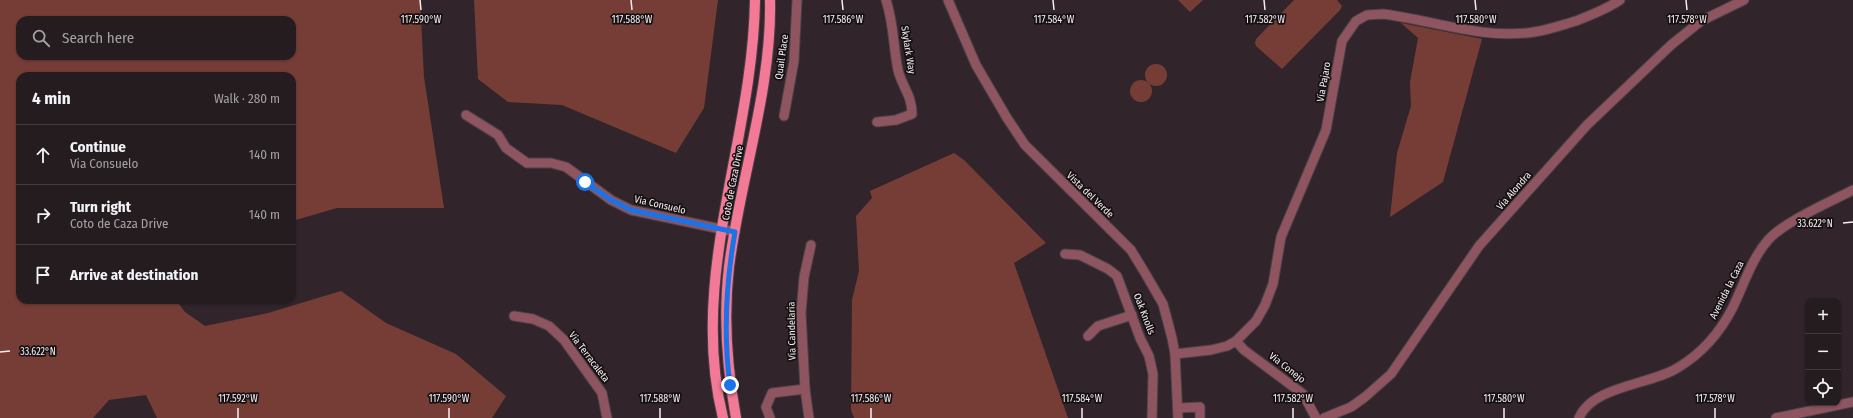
<!DOCTYPE html>
<html lang="en">
<head>
<meta charset="utf-8">
<style>
  :root { --surface:#251c20; --page:#31292d; --text:#f1f3f6; --muted:#a3a1a5; --line:#423a3e }
  body { margin:0; font-family:"Fira Sans Condensed",sans-serif; background:var(--page); color:var(--text) }
  .controls { position:absolute; right:12px; bottom:12px; display:grid; overflow:hidden; border-radius:8px; box-shadow:0 1px 3px #0004 }
  .controls button { width:36px; height:36px; display:grid; place-items:center; padding:0; border:0; border-bottom:1px solid var(--line); background:var(--surface); color:var(--text); font:20px sans-serif }
  .stop { position:absolute; width:12px; height:12px; margin:-9px; border:3px solid #1a73e8; border-radius:50%; background:#fff }
  .stop.end { background:#1a73e8; border-color:#fff; box-shadow:0 1px 4px #0008 }
  .list { margin:0; padding:0; list-style:none }
  h2 { display:flex; justify-content:space-between; align-items:center; height:52px; margin:0; padding:0 16px; font-size:17px }
  h2 small { font-size:13px; font-weight:400; color:var(--muted) }
  .list li { display:grid; grid-template-columns:26px 1fr auto; gap:12px; align-items:center; box-sizing:border-box; height:60px; padding:0 16px; border-top:1px solid var(--line) }
  .list b { display:block; font-size:15px; white-space:nowrap }
  .list p { margin:0; font-size:13px; white-space:nowrap; color:var(--muted) }
  .list em { font-size:13px; font-style:normal; color:var(--muted) }
  .icon { flex:none; width:22px; height:22px; fill:none; stroke:currentColor; stroke-width:2; stroke-linecap:round; stroke-linejoin:round }
  .map { position:relative; flex:none; width:1853px; height:418px; overflow:hidden }
  .search { position:absolute; background:var(--surface); box-shadow:0 1px 3px #0004; left:16px; top:16px; width:280px; height:44px; display:flex; align-items:center; gap:10px; box-sizing:border-box; padding:0 14px; border-radius:12px; color:var(--muted); font-size:15px }
  .panel { position:absolute; background:var(--surface); box-shadow:0 1px 3px #0004; left:16px; top:72px; width:280px; height:232px; border-radius:12px }
  .map>svg:first-child { display:block }
  .green { fill:#763d37; fill-rule:evenodd }
  .lines { fill:none; stroke-linecap:round; stroke-linejoin:round }
  .minor-casing { stroke:#4d4147; stroke-width:11 }
  .major-casing { stroke:#4d4147; stroke-width:12 }
  .minor { stroke:#8e5460; stroke-width:9 }
  .major { stroke:#f37a96; stroke-width:10 }
  .route { stroke:#1a73e8; stroke-width:5 }
  .ticks { fill:none; stroke:#f6eef2; stroke-width:1.5 }
  .labels { text-anchor:middle; dominant-baseline:central; stroke-width:3.5; stroke-linejoin:round; paint-order:stroke }
  .street-label { font-size:10px; fill:#f6eef2; stroke:#151012 }
  .ticks-label { font-size:10px; text-anchor:middle; fill:#f6eef2; stroke:#151012; stroke-width:3.5; stroke-linejoin:round; paint-order:stroke }
</style>
</head>
<body>
<div class="map">
<svg width="1853" height="418" viewBox="0 0 1853 418">
  <rect width="100%" height="100%" fill="#31252b"/>
  <g class="green">
    <path d="M0,0H420L424,77L444,208H337L292,221V76H20V300H176L185,312L205,326L268,313L341,291L386,323L456,354L506,396L492,418H157L146,395L109,400L93,418H0ZM20,20H292V56H20Z"/>
    <polygon points="474,0 718,0 704,108 676,153 562,105 508,102 478,79"/>
    <polygon points="1178,0 1203,0 1190,12"/>
    <polygon points="1294,0 1337,0 1342,6 1340,10 1282,69 1256,46 1255,43 1256,39"/>
    <polygon points="1401,23 1482,39 1443,182 1390,217 1397,153 1411,106 1410,82 1418,38"/>
    <circle cx="1156" cy="75" r="11"/>
    <circle cx="1141" cy="91" r="11"/>
    <polygon points="954,153 964,160 1046,243 1014,263 1068,418 854,418 851,410 852,300 859,271 856,216 872,198 870,191"/>
  </g>
  <g class="lines">
    <defs>
      <g id="minor">
        <polyline points="948,0 976,65 1007,118 1025,145 1131,250 1145,273 1163,304 1172,338 1175,354 1178,418"/>
        <polyline points="466,115 498,135 506,148 527,163 551,163 566,167 611,200 631,210 735,232"/>
        <polyline points="784,116 794,61 797,0"/>
        <path d="M877,122L896,120L912,114C912,95 902,87 898,70C893,46 894,24 886,0"/>
        <polyline points="1065,254 1080,255 1108,269 1117,276 1140,338 1149,356 1153,374 1152,418"/>
        <polyline points="514,316 533,319 549,326 564,340 602,393 607,418"/>
        <polyline points="1088,336 1098,326 1132,315"/>
        <polyline points="1236,341 1244,350 1303,394 1316,418"/>
        <path d="M1175,354L1211,350L1227,346L1236,341L1256,321L1265,305L1273,284L1281,237L1326,130L1342,41L1356,21L1367,15L1383,14C1432,20 1484,40 1534,32C1548,30 1562,25 1576,21C1591,15 1607,9 1620,0"/>
        <polyline points="1178,408 1200,407 1200,418"/>
        <polyline points="770,418 766,407 772,393 805,389"/>
        <polyline points="809,418 805,389 801,313 804,277 811,245"/>
        <polyline points="1324,418 1351,407 1365,397 1391,374 1479,246 1587,125 1671,45 1701,21 1744,0"/>
        <path d="M1579,418C1593,385 1652,385 1679,367C1702,353 1720,332 1732,309C1744,285 1751,259 1769,239C1786,221 1830,202 1853,190"/>
        <polyline points="1776,418 1853,402"/>
      </g>
      <g id="major">
        <path d="M723,418C688,277 753,141 755,0"/>
        <path d="M736,418C727,368 723,318 729,267C740,179 772,89 770,0"/>
      </g>
    </defs>
    <use href="#minor" class="minor-casing"/>
    <use href="#major" class="major-casing"/>
    <use href="#minor" class="minor"/>
    <use href="#major" class="major"/>
  </g>
  <g class="lines">
    <path class="route" d="M585,182L611,200L631,210L735,232C726,283 723,333 730,385"/>
  </g>
  <path class="ticks" d="M420,0L421,10M631,0L632,10M842,0L843,10M1053,0L1054,10M1264,0L1265,10M1475,0L1476,10M1686,0L1687,10M1843,223L1853,222M0,352L10,351M238,408V418M449,408V418M660,408V418M871,408V418M1082,408V418M1293,408V418M1504,408V418M1715,408V418"/>
  <g class="labels">
    <g class="street-label">
      <text transform="translate(908 50) rotate(81)">Skylark Way</text>
      <text transform="translate(782 57) rotate(-82)">Quail Place</text>
      <text transform="translate(1324 82) rotate(-80)">Via Pajaro</text>
      <text transform="translate(733 183) rotate(-79)">Coto de Caza Drive</text>
      <text transform="translate(1514 191) rotate(-49)">Via Alondra</text>
      <text transform="translate(1090 195) rotate(44)">Vista del Verde</text>
      <text transform="translate(660 205) rotate(13)">Via Consuelo</text>
      <text transform="translate(1727 290) rotate(-63)">Avenida la Caza</text>
      <text transform="translate(1144 314) rotate(69)">Oak Knolls</text>
      <text transform="translate(792 331) rotate(-91)">Via Candelaria</text>
      <text transform="translate(589 357) rotate(53)">Via Terracaleta</text>
      <text transform="translate(1287 368) rotate(38)">Via Conejo</text>
    </g>
  </g>
  <g class="ticks-label">
    <text x="421" y="23">117.590°W</text>
    <text x="632" y="23">117.588°W</text>
    <text x="843" y="23">117.586°W</text>
    <text x="1054" y="23">117.584°W</text>
    <text x="1265" y="23">117.582°W</text>
    <text x="1476" y="23">117.580°W</text>
    <text x="1687" y="23">117.578°W</text>
    <text x="1815" y="227">33.622°N</text>
    <text x="38" y="355">33.622°N</text>
    <text x="238" y="402">117.592°W</text>
    <text x="449" y="402">117.590°W</text>
    <text x="660" y="402">117.588°W</text>
    <text x="871" y="402">117.586°W</text>
    <text x="1082" y="402">117.584°W</text>
    <text x="1293" y="402">117.582°W</text>
    <text x="1504" y="402">117.580°W</text>
    <text x="1715" y="402">117.578°W</text>
  </g>
</svg>
<div class="controls">
<button>+</button>
<button>−</button>
<button><svg class="icon" aria-label="locate" viewBox="0 0 24 24"><circle cx="12" cy="12" r="6"/><path d="M12 2v4M12 18v4M2 12h4M18 12h4"/></svg></button>
</div>
<div class="stop" style="left:585px;top:182px"></div>
<div class="stop end" style="left:730px;top:385px"></div>
<div class="search"><svg class="icon" aria-label="search" viewBox="0 0 24 24"><circle cx="10" cy="10" r="6"/><path d="M15 15l6 6"/></svg>Search here</div>
<section class="panel">
<h2>4 min<small>Walk · 280 m</small></h2>
<ul class="list">
<li><svg class="icon" aria-label="ahead" viewBox="0 0 24 24"><path d="M12 20V5M6 11l6-6 6 6"/></svg><div><b>Continue</b><p>Via Consuelo</p></div><em>140 m</em></li>
<li><svg class="icon" aria-label="right" viewBox="0 0 24 24"><path d="M7 20v-9h11M14 6l5 5-5 5"/></svg><div><b>Turn right</b><p>Coto de Caza Drive</p></div><em>140 m</em></li>
<li><svg class="icon" aria-label="arrive" viewBox="0 0 24 24"><path d="M6 21V4h12l-3 4 3 4H6"/></svg><div><b>Arrive at destination</b></div></li>
</ul>
</section>
</div>
</body>
</html>
